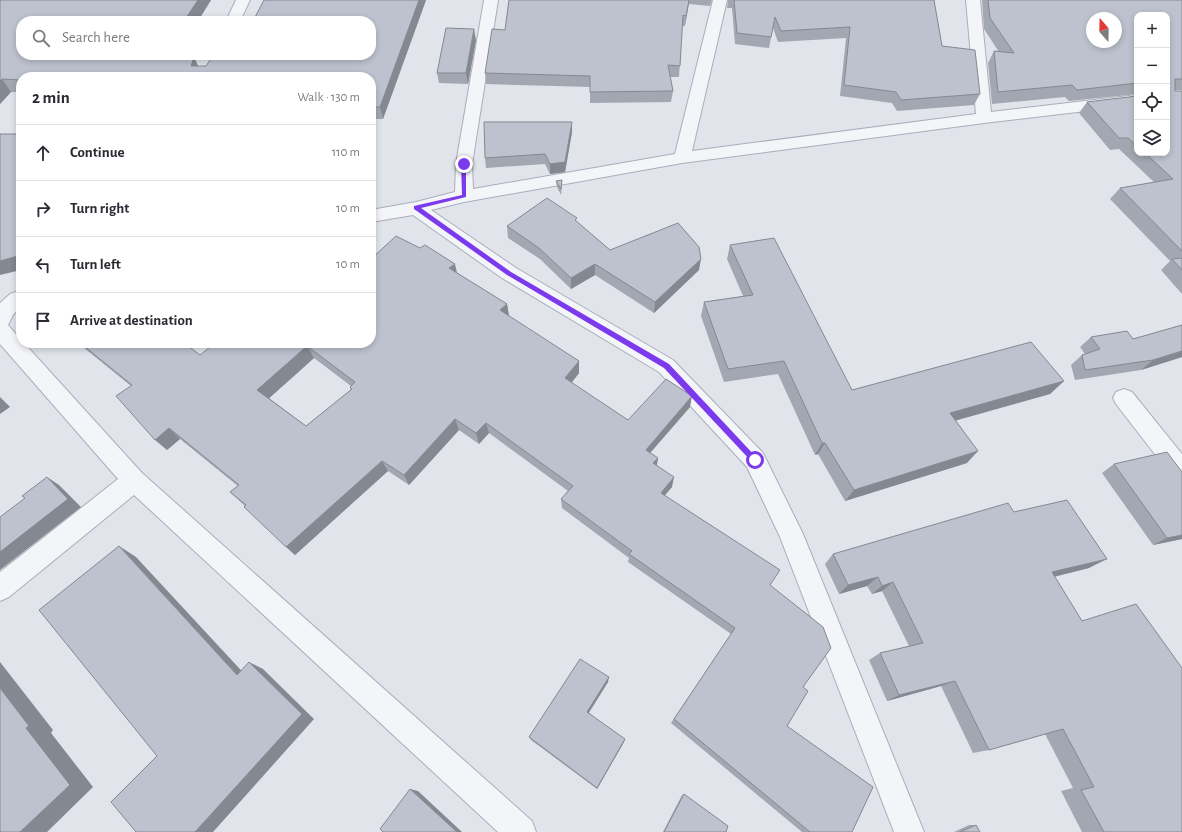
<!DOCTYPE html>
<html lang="en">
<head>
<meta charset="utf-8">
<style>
  :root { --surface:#fff; --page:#f7f7f7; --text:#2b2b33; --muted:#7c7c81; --line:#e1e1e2 }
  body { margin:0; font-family:"Alegreya Sans",sans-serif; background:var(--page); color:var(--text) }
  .controls { position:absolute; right:12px; top:12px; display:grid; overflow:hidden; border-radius:8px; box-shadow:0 2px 6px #0003 }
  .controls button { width:36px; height:36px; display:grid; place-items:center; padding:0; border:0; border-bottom:1px solid var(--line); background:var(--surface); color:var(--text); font:20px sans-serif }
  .compass { position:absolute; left:1086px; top:12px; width:36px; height:36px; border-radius:50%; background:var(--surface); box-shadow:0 2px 6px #0003; rotate:340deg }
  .stop { position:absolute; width:12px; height:12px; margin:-9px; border:3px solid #7c3aed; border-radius:50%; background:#fff }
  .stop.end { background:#7c3aed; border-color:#fff; box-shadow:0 1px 4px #0008 }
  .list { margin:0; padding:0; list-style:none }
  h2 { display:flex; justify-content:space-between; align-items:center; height:52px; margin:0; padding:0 16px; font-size:17px }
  h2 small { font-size:13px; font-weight:400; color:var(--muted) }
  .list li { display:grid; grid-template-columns:26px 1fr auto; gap:12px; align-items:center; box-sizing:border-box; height:56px; padding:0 16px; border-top:1px solid var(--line) }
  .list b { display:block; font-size:15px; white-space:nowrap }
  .list em { font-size:13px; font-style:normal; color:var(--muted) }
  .icon { flex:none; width:22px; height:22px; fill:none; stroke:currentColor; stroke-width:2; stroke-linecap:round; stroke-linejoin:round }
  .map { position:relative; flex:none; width:1182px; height:832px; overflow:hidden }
  .search { position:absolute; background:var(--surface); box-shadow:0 2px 6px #0003; left:16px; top:16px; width:360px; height:44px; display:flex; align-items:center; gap:10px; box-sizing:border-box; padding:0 14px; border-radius:16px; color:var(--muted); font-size:15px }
  .panel { position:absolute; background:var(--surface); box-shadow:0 2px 6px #0003; left:16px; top:72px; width:360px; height:276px; border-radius:16px }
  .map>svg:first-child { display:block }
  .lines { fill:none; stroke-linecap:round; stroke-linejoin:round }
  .street-casing { stroke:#aaaeb9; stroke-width:2 }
  .street { fill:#f4f5f8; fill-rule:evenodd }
  .wall { fill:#a3a7b1; fill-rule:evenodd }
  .shaded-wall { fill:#848890 }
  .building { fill:#bdc2ce; stroke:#848890; fill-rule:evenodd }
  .route { fill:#7c3aed }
</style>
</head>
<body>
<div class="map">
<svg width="1182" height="832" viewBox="0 0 1182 832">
  <rect width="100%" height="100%" fill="#e1e4eb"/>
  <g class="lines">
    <defs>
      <g id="street">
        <polygon points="236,0 250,0 240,21 226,21"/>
        <polygon points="484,0 498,0 472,164 473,189 675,154 713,0 727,0 692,151 976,114 966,0 980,0 991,112 1137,95 1137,105 984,123 682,163 464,202 431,210 516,268 673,360 763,453 803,534 924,832 894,832 780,537 747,467 659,372 502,278 413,215 371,222 371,210 416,202 455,192 456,164"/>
        <polygon points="21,290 21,306 13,315 8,325 21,340 21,343 24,343 142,473 532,821 536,832 498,832 134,495 9,597 0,601 0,572 118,479 0,344 0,303 10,294"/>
        <polygon points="1124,389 1132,392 1182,454 1182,482 1174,479 1116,404 1113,398 1116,392"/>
      </g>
    </defs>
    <use href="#street" class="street-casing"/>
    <use href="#street" class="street"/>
  </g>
  <g class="wall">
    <polygon points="0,0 211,0 198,21 21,21 176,55 174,58 198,66 206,66 228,56 426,0 383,119 373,119 371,132 371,77 21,77 21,92 11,92 0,104"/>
    <polygon points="509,0 712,0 710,6 689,4 685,26 682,26 679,77 670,77 673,91 671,102 590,103 590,87 486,84 485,73 505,30"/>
    <polygon points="728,0 934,0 942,46 980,94 974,105 897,111 892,103 840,96 846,38 778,42 773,28 769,48 735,44 732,8 727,8"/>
    <polygon points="982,0 1182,0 1182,90 1175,90 1175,91 1182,91 1182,294 1161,270 1170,261 1110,199 1120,188 1154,182 1119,149 1110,150 1079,113 1087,102 1137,96 1137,153 1167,153 1137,15 1137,94 1069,101 1065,97 992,104 988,63 994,51 999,52 984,29"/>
    <polygon points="476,40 468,84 439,83 437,73"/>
    <polygon points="572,132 565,172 550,174 545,164 486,168 485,158"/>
    <polygon points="562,180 562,186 561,195 557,187 556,181"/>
    <polygon points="577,222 610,250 699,270 654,313 595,275 571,289 540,259 508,238 507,226"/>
    <polygon points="730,245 852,390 1064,381 1050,394 956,420 967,463 845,501 818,454 815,455 778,374 724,382 701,316 704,302 743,296 727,259"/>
    <path d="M457,273L507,304L509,316L579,373L571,383L628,420L690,407L650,453L658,458L657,465L672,487L665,495L770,585L803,687L787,726L852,832H802L671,723L731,634L628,562L629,558L562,508L561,499L568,491L489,433L479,444L459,430L409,485L388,471L295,555L245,506L230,492L238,486L180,439L167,450L131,386L78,343H184L200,355ZM314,358L351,386L350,387L351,390L306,426L269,398Z"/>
    <polygon points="1182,325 1182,357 1141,370 1075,380 1071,365 1082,355 1085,354 1080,347 1091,337 1133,339"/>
    <polygon points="1114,464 1182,539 1153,545 1102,473"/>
    <polygon points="1014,512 1089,568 1054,577 1182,832 1082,832 1061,791 1073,788 1045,734 989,750 973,753 941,686 887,701 869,660 880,653 909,646 882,591 872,594 867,586 839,594 825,564 833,554"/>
    <polygon points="608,682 589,713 624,742 597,789 531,740 529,737"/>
    <polygon points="684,794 726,832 663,832 682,795"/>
    <polygon points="969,825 976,825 980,832 954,832"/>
  </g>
  <g class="shaded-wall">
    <polygon points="198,0 211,0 198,21 184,21"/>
    <polygon points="419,0 426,0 383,119 380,107"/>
    <polygon points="689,0 685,26 686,16"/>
    <polygon points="474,29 476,40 468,84 466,73"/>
    <polygon points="162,55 176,55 166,71 160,58"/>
    <polygon points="194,57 200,70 191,66"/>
    <polygon points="2,79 11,92 0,104 0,81"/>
    <polygon points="371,112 373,119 371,132"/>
    <polygon points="572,122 572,132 565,172 550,174 550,164"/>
    <polygon points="21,255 21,270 0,275 0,261"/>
    <polygon points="701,259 699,270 654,313 655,302"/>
    <polygon points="455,264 458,277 449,268"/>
    <polygon points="595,264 595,275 571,289 571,278"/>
    <polygon points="507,304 509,316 500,310"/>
    <polygon points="307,346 314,358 266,401 257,390"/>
    <polygon points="1182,351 1182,357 1141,370 1153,360"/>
    <polygon points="579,361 579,373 566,390 565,378"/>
    <polygon points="1064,381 1050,394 940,425 950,413"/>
    <polygon points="692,396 690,407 644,460 646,450"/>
    <polygon points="0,397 10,407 0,414"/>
    <polygon points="455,419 459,430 409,485 404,475"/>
    <polygon points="486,423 489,433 479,444 476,433"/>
    <polygon points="169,428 180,439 167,450 155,440"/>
    <polygon points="822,443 825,443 818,454 815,455"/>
    <polygon points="978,451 967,463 845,501 854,490"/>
    <polygon points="658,458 656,468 653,463"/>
    <polygon points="382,461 388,471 295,555 286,547"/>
    <polygon points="47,477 59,485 81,507 0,570 0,552"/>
    <polygon points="674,477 672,487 659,502 661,493"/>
    <polygon points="1182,535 1182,539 1153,545 1167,538"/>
    <polygon points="119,546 136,557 251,681 237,675"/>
    <polygon points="1107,559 1089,568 1036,581 1052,572"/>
    <polygon points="878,577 867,586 839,594 848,585"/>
    <polygon points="893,582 882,591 872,594 882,586"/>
    <polygon points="0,662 53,730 51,733 93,787 47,832 20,832 26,728 0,688"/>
    <polygon points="249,662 263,669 314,719 213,832 195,832"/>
    <polygon points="609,677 608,682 587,715 587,712"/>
    <polygon points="955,681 941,686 887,701 899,695"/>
    <polygon points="625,739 624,742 597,789 597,788"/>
    <polygon points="410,789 418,791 462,832 457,832"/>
  </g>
  <g class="building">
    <polygon points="0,0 198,0 184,21 21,21 21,55 162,55 160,58 194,57 191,66 206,66 212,57 228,56 229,55 371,55 371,21 253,21 264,0 419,0 380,107 371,107 371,77 21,77 21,80 2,79 0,81"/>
    <polygon points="509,0 689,0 686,16 683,15 680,66 668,65 673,91 590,92 590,76 485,73 492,29 505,30"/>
    <polygon points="734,0 934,0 942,46 975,50 980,94 901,100 896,92 844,85 850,27 781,31 775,17 771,37 737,33"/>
    <path d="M988,0H1182V79H1175V91H1182V251L1120,188L1173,179L1145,153H1167V15H1137V83L1077,90L1072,85L998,92L994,51L1014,53L990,18ZM1092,18H1116V42H1092Z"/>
    <polygon points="446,28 474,29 466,73 437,73"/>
    <polygon points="1137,96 1137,146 1128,138 1119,138 1087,102"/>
    <polygon points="484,122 572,122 565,162 550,164 545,154 485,158"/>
    <polygon points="21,133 21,255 0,261 0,134 20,134"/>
    <polygon points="562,180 561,189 556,181"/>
    <polygon points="547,198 577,218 575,220 610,250 678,223 699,247 701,259 655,302 595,264 571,278 539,248 507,226"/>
    <path d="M396,236L420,248L425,245L455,264L449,268L507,304L500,310L579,361L565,378L628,420L666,379L692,396L646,450L658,458L653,463L674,477L661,493L780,570L770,585L823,627L831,648L803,687L808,691L787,726L873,787L852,832H810L674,719L735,628L629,554L632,551L561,499L573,486L486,423L476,433L455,419L404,475L382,461L286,547L244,507L246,505L230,492L239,485L169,428L155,440L116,396L132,385L80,343H184L200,355L215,343H371V259ZM307,346L355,382L350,387L352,389L306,426L257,390Z"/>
    <polygon points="774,238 852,390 1031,342 1064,381 950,413 978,451 854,490 825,443 822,443 784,361 728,369 704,302 753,295 730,245"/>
    <polygon points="1182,258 1182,270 1172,259"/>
    <polygon points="1182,325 1182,351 1153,360 1085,370 1082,355 1100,349 1091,337 1127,331 1133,339"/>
    <polygon points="1167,452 1182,472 1182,535 1167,538 1114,464"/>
    <polygon points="47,477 68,499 0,552 0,517 25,498 22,496"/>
    <polygon points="1067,500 1107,559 1052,572 1082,621 1136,604 1182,668 1182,832 1104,832 1081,790 1094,787 1063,729 989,750 955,681 899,695 880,653 923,643 893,582 882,586 878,577 848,585 833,554 1008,503 1014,512"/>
    <polygon points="119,546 237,675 249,662 302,714 195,832 136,832 111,802 157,756 39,610"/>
    <polygon points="580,659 609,677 587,712 625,739 597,788 529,737"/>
    <polygon points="0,688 29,726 26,728 70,785 20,832 0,832"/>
    <polygon points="410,789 457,832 383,832 380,829"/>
    <polygon points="684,794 728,826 726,832 664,832"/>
    <polygon points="976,825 980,832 960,832"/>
  </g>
  <polygon class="route" points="464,162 466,164 466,197 421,208 511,272 669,364 757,458 757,462 752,462 664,368 507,275 414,209 414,206 462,195 461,164"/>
</svg>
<div class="controls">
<button>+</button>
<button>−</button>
<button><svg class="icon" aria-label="locate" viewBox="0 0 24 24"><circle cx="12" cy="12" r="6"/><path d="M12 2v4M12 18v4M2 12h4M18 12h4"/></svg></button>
<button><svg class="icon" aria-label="layers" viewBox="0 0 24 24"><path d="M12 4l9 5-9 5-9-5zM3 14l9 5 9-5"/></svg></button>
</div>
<svg class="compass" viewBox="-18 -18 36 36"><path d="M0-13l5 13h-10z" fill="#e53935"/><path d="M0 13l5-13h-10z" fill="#7c7c81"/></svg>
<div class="stop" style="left:755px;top:460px"></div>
<div class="stop end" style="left:464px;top:164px"></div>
<div class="search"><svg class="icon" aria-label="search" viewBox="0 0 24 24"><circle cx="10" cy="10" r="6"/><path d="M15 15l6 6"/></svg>Search here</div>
<section class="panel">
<h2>2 min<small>Walk · 130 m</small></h2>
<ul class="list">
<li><svg class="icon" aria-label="ahead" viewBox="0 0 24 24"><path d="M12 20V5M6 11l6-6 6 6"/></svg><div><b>Continue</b></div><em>110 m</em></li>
<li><svg class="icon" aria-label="right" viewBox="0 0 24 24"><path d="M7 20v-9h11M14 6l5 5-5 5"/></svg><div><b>Turn right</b></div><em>10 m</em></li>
<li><svg class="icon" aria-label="left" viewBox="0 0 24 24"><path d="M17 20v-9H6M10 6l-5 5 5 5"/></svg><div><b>Turn left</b></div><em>10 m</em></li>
<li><svg class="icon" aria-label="arrive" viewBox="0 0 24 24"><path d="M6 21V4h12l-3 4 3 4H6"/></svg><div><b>Arrive at destination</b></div></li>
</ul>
</section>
</div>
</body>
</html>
